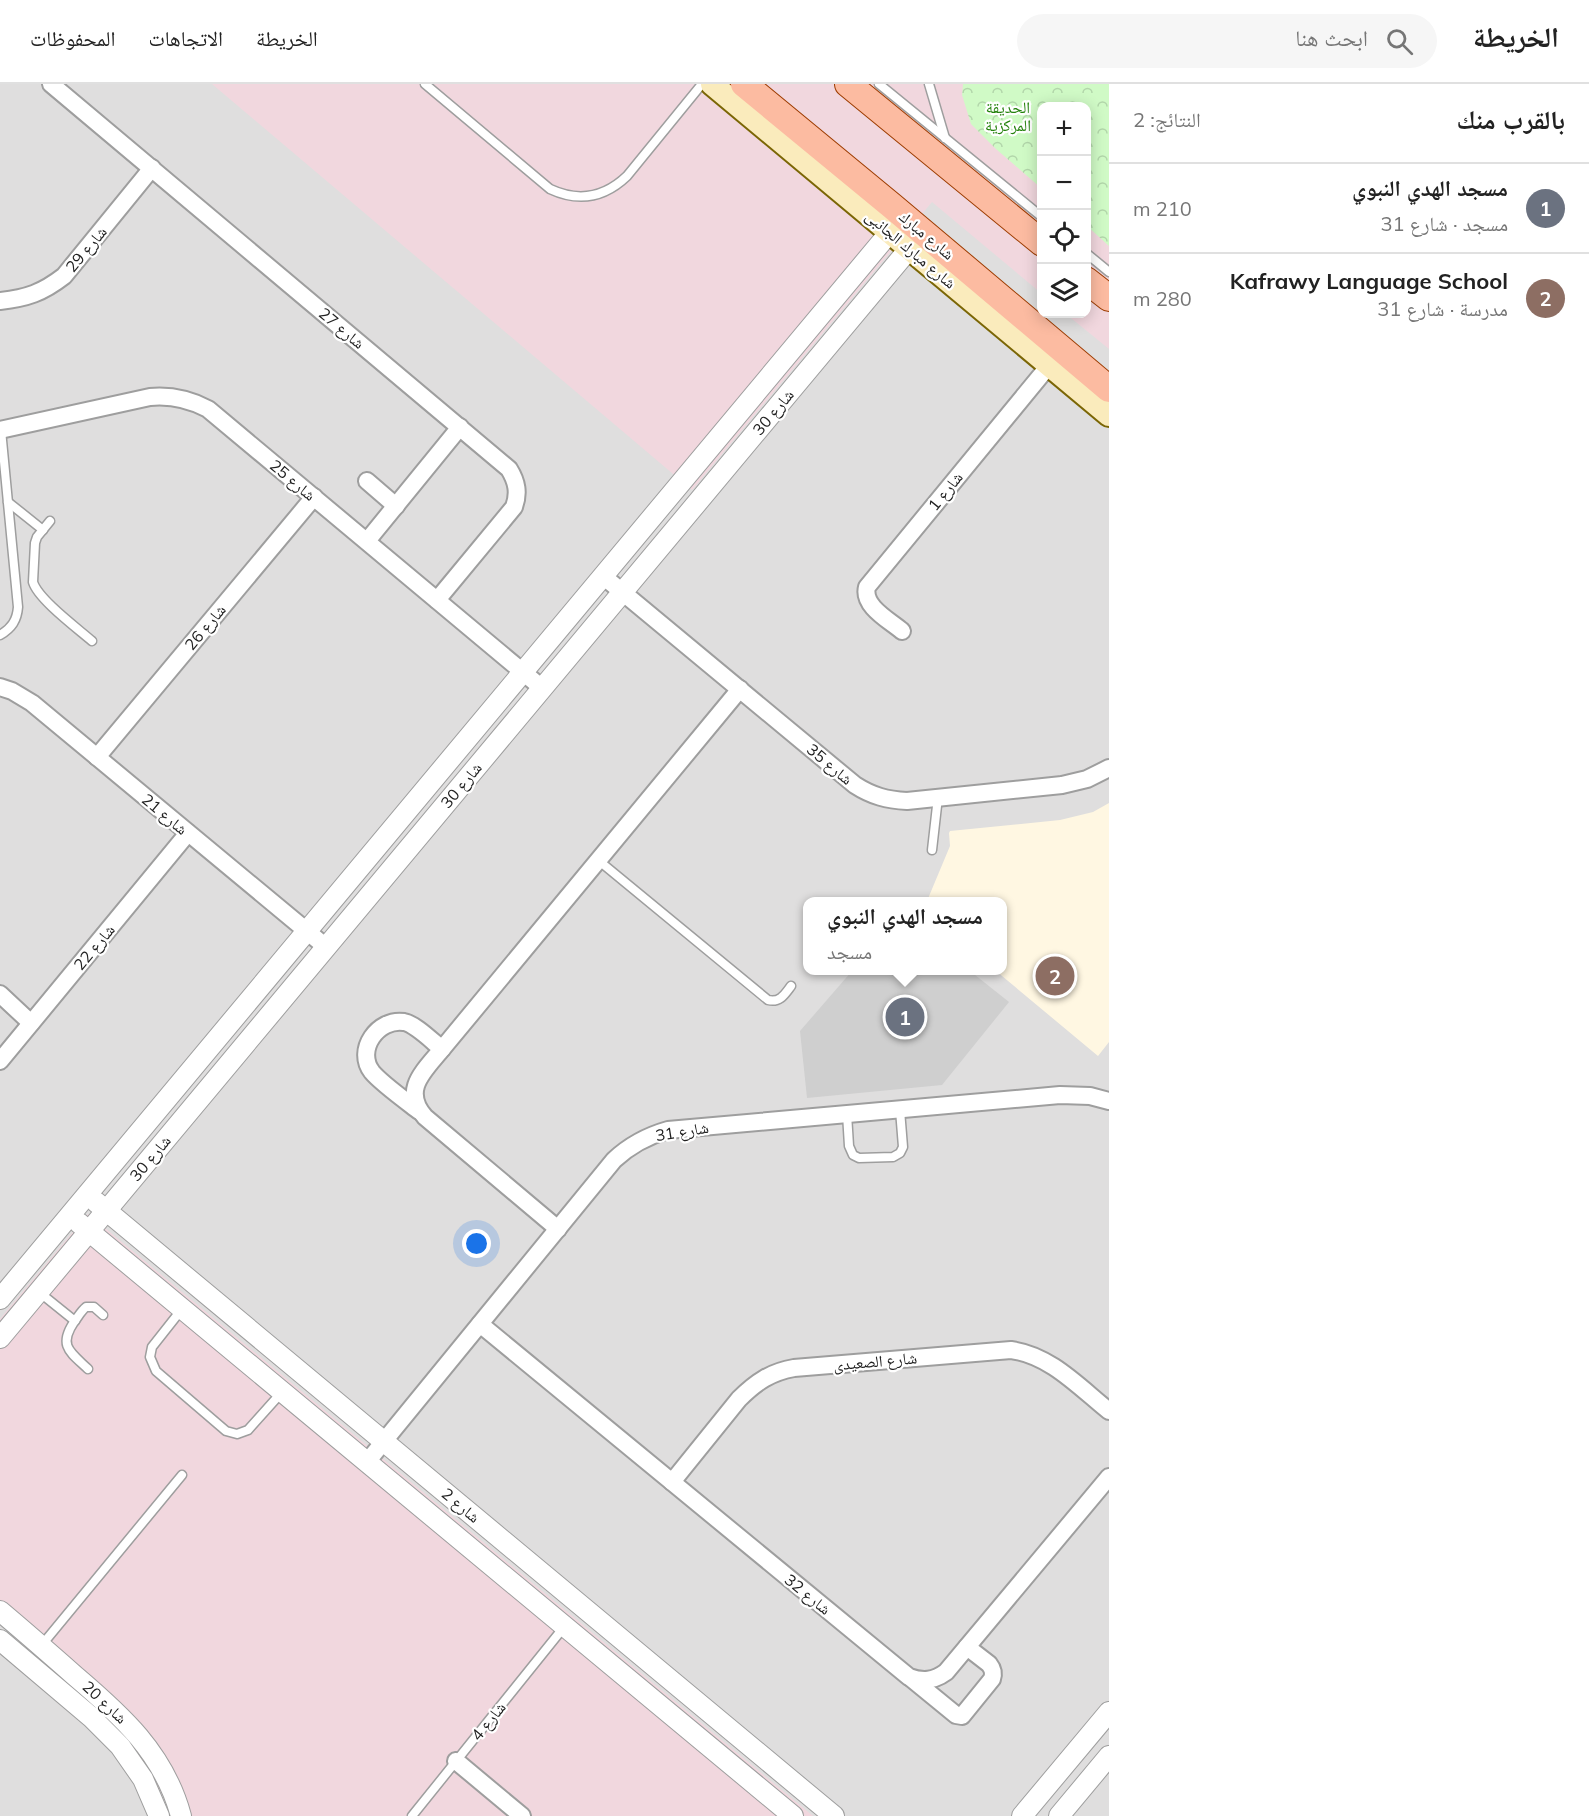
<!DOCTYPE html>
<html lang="ar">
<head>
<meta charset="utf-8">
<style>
  :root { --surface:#fff; --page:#f6f6f6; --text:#222; --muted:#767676; --line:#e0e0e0; --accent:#111827 }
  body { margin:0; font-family:Mulish,"Noto Naskh Arabic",sans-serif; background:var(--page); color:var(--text); direction:rtl }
  .controls { position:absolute; right:18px; top:18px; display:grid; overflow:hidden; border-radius:12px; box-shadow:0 3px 15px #0003 }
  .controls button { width:54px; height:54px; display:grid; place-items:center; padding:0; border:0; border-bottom:2px solid var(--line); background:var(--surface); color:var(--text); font:30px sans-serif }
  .you { position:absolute; left:477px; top:1160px; width:21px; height:21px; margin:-15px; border:4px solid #fff; border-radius:50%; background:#1a73e8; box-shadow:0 0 0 9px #1a73e833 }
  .badge { display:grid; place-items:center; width:39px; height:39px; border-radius:50%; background:var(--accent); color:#fff; font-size:20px; font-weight:700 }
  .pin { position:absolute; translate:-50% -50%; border:3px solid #fff; box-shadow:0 2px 6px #0006 }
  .popup { position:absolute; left:803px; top:813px; width:204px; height:78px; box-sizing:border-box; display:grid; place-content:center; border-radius:12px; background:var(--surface); filter:drop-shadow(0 2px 4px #0005); font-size:20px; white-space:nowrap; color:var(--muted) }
  .popup b { font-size:22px; color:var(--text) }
  .popup::after { content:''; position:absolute; left:50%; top:100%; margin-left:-12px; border:12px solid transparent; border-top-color:var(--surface) }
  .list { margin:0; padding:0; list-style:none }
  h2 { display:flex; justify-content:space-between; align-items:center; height:78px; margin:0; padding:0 24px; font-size:26px }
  h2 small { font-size:20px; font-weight:400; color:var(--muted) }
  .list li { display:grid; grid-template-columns:39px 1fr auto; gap:18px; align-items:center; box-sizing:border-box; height:90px; padding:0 24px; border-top:2px solid var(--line) }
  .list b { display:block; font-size:22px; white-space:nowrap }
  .list p { margin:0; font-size:20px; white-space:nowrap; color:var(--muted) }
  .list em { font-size:20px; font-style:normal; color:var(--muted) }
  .icon { flex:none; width:33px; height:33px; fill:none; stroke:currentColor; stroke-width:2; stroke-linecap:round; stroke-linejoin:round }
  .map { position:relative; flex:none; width:1109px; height:1732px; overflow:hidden; direction:ltr }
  header { display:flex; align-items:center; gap:36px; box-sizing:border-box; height:84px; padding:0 30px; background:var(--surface); border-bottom:2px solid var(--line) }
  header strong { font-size:28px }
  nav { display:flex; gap:33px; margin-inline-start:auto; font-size:21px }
  .search { width:420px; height:54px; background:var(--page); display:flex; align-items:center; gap:15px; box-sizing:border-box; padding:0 21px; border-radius:33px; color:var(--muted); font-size:22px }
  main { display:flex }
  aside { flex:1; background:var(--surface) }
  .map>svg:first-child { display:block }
  .residential { fill:#dfdede; fill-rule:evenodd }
  .commercial { fill:#f1d7de }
  .education { fill:#fff7e2 }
  .religious { fill:#cfcfcf }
  .park { fill:url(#park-crowns) }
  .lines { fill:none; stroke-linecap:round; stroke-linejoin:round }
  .service-casing { stroke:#9e9e9e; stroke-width:11 }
  .minor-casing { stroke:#9e9e9e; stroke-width:20 }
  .tertiary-casing { stroke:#9e9e9e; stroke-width:22 }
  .secondary-casing { stroke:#7b6605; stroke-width:26 }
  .primary-casing { stroke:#9d3c00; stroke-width:28 }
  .service { stroke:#fff; stroke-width:8 }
  .minor { stroke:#fff; stroke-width:16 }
  .tertiary { stroke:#fff; stroke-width:20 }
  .secondary { stroke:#faebbc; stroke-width:22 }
  .primary { stroke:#fcbba1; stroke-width:26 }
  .labels { text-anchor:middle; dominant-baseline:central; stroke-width:4.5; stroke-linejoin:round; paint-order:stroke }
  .park-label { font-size:16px; fill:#24820c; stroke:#fff }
  .street-label { font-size:16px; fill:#212121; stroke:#fff }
</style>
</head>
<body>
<header>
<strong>الخريطة</strong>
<div class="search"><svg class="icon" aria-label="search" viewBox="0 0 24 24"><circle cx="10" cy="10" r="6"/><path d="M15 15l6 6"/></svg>ابحث هنا</div>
<nav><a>الخريطة</a><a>الاتجاهات</a><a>المحفوظات</a></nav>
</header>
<main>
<aside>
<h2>بالقرب منك<small>النتائج: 2</small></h2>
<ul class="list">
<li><span class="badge" style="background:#6b7280">1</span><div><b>مسجد الهدي النبوي</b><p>مسجد · شارع 31</p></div><em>210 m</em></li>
<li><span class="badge" style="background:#8d6e63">2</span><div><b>Kafrawy Language School</b><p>مدرسة · شارع 31</p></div><em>280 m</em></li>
</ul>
</aside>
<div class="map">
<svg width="1109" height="1732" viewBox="0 0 1109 1732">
  <defs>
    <pattern id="park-crowns" width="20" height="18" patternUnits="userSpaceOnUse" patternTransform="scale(1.5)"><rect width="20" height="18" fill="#d0fac6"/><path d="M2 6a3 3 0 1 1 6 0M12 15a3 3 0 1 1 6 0" fill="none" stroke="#b2d6aa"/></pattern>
  </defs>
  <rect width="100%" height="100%" fill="#f1ebe7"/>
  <path class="residential" d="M0,0H1109V1732H0ZM1042,22H1086V230H1042ZM808,818H1002V886H808Z"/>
  <g class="commercial">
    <polygon points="212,0 1109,0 1109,265 1066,230 1086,230 1086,22 1042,22 1041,209 932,118 692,406"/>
    <polygon points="88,1130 813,1732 170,1732 163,1712 143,1677 119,1645 70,1600 0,1540 0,1235"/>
  </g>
  <polygon class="education" points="1109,719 1109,958 1098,972 996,887 1002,886 1002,818 927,817 950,762 949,749 950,747 1060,736 1093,728"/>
  <polygon class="religious" points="852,887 970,887 1009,918 942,1001 807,1014 800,947"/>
  <polygon class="park" points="963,0 1109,0 1109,162 1087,142 1086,22 1042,22 1041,104 996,65 971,40 962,11"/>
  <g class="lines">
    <defs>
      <g id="service">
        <path d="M425,0L550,105C578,118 604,114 627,92L702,0"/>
        <polyline points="879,0 1042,133"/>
        <polyline points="929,0 945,54"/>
        <polyline points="1086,169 1109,188"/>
        <polyline points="8,418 43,446"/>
        <path d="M50,437L37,453L35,459L33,498C38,515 77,544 92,557"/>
        <path d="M0,551C12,544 17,536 18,523L1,346"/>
        <polyline points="932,766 938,713"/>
        <path d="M598,776L768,916C780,919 785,910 791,902"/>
        <polyline points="847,1030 849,1062 853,1071 859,1074 893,1073 900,1069 903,1063 900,1026"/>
        <polyline points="39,1208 75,1237"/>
        <polyline points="182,1225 152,1263 150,1273 156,1287 226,1347 237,1350 248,1346 282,1308"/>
        <path d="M88,1285C70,1268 58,1262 74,1238C78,1233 81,1227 86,1223H94L103,1231"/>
        <polyline points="41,1562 182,1391"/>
        <polyline points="412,1732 564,1543"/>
      </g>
      <g id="minor">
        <path d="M51,0L509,385C517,398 519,409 514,423L437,516"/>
        <path d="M0,217C27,214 42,209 64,192L152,84"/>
        <path d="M0,346L150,313C171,311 189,315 208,325L542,604"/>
        <polyline points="367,397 396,422"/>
        <polyline points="367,457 460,343"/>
        <path d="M603,492L855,701C872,712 887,716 907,717L1062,701L1087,695L1109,684"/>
        <path d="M902,547C889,536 862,522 867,503L1056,273"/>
        <polyline points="0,603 12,607 32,619 326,863"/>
        <polyline points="97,673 314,413"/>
        <polyline points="0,910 31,939"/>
        <polyline points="0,977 188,749"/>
        <path d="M419,1027C406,1017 381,999 372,988C355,966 378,934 404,938C415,940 432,957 442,965"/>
        <path d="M558,1145L425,1033C401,1006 424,987 442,965L740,605"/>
        <path d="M480,1240L909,1593C923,1598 934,1597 946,1588L1109,1393"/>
        <path d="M367,1378L614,1076C630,1061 647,1052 668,1046L1060,1011L1090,1012L1109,1017"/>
        <path d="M672,1398L739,1315C756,1298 771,1288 794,1284L1011,1266C1050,1271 1079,1303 1109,1327"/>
        <path d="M912,1595L956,1631L962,1632L992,1595C994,1589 993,1585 989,1580L967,1563"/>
        <polyline points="456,1677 522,1732"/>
      </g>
      <g id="tertiary">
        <polyline points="96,1118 834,1732"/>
        <polyline points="79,1139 793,1732"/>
        <polyline points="0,1215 900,136"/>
        <polyline points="0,1254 919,153"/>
        <path d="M0,1527C25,1548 49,1569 74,1591C121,1631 164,1669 181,1732"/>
        <polyline points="0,1556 91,1633 120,1662 143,1695 159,1732"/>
        <polyline points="1022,1732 1109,1628"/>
        <polyline points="1059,1732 1109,1672"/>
      </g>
      <polyline id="secondary" points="712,0 1109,331"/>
      <g id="primary">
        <polyline points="744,0 892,122 1109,305"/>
        <polyline points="848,0 1042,159"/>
        <polyline points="1086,196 1109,214"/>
      </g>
    </defs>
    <use href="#service" class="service-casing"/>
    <use href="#minor" class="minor-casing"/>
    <use href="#tertiary" class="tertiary-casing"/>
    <use href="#secondary" class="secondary-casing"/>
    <use href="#primary" class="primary-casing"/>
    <use href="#service" class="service"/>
    <use href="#minor" class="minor"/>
    <use href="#tertiary" class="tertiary"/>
    <use href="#secondary" class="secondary"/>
    <use href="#primary" class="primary"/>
  </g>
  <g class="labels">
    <g class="park-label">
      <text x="1008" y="23">الحديقة<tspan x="1008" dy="18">المركزية</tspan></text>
    </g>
    <g class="street-label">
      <text transform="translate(927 151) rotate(40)">شارع مبارك</text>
      <text transform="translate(86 165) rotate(-50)">شارع 29</text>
      <text transform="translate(911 165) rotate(40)">شارع مبارك الجانبى</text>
      <text transform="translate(342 244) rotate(40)">شارع 27</text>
      <text transform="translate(773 328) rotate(-50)">شارع 30</text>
      <text transform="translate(293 396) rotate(40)">شارع 25</text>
      <text transform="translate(945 407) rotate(-51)">شارع 1</text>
      <text transform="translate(205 543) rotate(-50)">شارع 26</text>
      <text transform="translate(830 680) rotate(40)">شارع 35</text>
      <text transform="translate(461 701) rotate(-50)">شارع 30</text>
      <text transform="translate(165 730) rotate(40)">شارع 21</text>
      <text transform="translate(94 863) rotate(-50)">شارع 22</text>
      <text transform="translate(682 1047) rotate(-9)">شارع 31</text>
      <text transform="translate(150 1074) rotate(-50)">شارع 30</text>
      <text transform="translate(875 1277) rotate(-5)">شارع الصعيدى</text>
      <text transform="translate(461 1421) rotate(40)">شارع 2</text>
      <text transform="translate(808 1510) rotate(39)">شارع 32</text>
      <text transform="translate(105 1618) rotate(43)">شارع 20</text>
      <text transform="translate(488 1637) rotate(-51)">شارع 4</text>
    </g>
  </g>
</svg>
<div class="controls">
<button>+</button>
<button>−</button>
<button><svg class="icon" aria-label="locate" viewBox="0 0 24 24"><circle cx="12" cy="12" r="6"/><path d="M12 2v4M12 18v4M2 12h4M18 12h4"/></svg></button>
<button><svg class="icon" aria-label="layers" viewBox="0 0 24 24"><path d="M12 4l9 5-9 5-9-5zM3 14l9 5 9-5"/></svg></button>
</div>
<div class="you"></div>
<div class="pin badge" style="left:905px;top:933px;background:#6b7280">1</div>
<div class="popup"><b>مسجد الهدي النبوي</b>مسجد</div>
<div class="pin badge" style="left:1055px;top:892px;background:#8d6e63">2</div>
</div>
</main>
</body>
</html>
